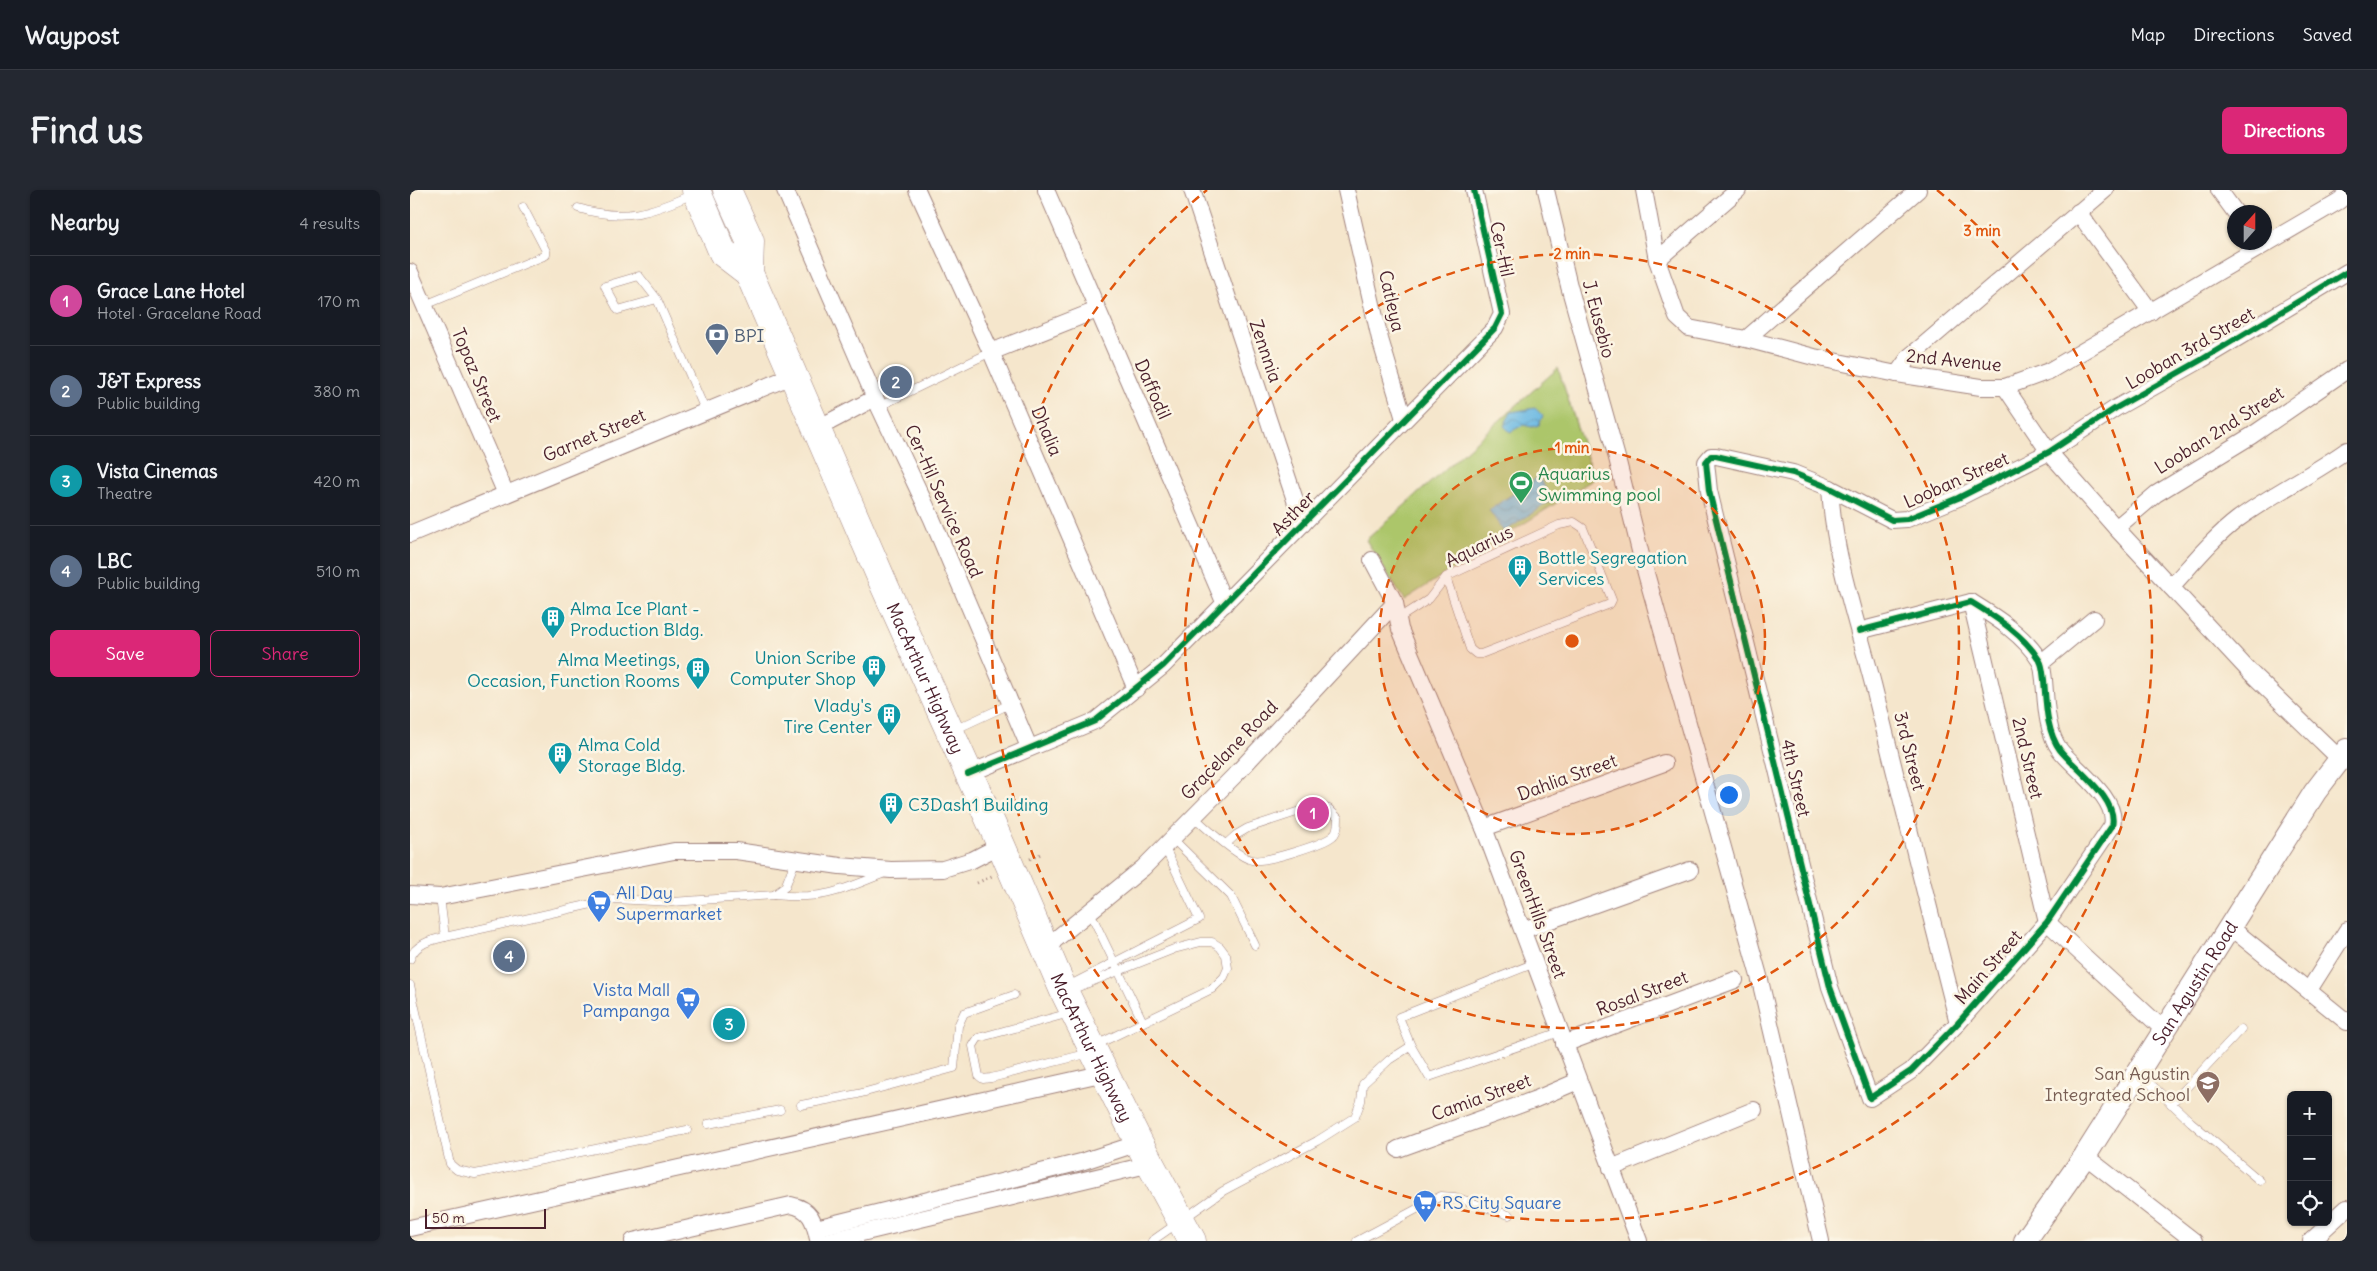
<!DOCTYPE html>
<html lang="en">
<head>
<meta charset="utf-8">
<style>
  :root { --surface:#171b24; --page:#242831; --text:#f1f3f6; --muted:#9ea1a6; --line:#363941; --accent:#db2777 }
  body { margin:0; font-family:Delius,sans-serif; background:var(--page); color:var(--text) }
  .controls { position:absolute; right:15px; bottom:15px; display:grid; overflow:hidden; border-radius:8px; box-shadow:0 1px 4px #0004 }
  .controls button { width:45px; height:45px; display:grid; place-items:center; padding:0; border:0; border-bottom:1px solid var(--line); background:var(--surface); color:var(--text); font:25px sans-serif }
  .compass { position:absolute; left:1817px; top:15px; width:45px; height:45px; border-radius:50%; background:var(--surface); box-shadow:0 1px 4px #0004; rotate:21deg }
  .scale { position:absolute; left:15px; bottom:12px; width:121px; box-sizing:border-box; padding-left:5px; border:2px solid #4a1f2b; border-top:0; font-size:14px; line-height:18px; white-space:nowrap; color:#4a1f2b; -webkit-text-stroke:4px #fcf5e5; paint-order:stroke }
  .you { position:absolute; left:1318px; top:604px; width:18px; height:18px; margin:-12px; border:4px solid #fff; border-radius:50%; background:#1a73e8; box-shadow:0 0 0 8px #1a73e833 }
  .badge { display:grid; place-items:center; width:32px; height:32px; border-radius:50%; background:var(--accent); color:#fff; font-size:16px; font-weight:700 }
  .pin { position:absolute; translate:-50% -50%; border:2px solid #fff; box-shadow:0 1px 5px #0006 }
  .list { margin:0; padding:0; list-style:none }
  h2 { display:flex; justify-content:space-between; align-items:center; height:65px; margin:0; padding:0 20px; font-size:21px }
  h2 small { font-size:16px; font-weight:400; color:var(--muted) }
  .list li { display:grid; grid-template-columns:32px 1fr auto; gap:15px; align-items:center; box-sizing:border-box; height:90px; padding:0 20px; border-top:1px solid var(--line) }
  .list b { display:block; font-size:19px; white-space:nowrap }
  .list p { margin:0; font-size:16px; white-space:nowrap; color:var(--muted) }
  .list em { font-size:16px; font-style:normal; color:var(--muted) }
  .actions { display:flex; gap:10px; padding:15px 20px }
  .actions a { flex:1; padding:11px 0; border:1px solid var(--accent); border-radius:8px; text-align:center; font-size:18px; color:var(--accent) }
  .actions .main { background:var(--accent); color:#fff }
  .icon { flex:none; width:28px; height:28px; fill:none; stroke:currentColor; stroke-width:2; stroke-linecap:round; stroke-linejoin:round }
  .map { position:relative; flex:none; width:1937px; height:1051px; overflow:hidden; border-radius:8px }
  header { display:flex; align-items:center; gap:30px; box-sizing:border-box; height:70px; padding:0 25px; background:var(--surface); border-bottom:1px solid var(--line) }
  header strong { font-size:24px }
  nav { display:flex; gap:28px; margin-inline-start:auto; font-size:18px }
  .intro { display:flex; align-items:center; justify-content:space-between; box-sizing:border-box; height:120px; padding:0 30px }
  h1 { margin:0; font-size:35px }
  .button { padding:12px 22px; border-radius:8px; background:var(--accent); color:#fff; font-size:18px; font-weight:700 }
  main { display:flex; gap:30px; padding:0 30px }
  aside { flex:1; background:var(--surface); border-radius:8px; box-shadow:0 1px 4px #0004 }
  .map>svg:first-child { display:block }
  .park { fill:#acc66b; stroke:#7b724b }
  .water { fill:url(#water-waves); stroke:#596c87 }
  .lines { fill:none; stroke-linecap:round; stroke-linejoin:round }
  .lane-casing { stroke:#a0827c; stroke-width:9 }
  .street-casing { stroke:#a0827c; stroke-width:18 }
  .secondary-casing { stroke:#a0827c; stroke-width:24 }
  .highway-casing { stroke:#a0827c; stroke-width:29 }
  .path { stroke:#a0827c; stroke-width:3; stroke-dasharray:1 4; stroke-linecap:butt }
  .lane { stroke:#fff; stroke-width:8 }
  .street { stroke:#fff; stroke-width:16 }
  .secondary { stroke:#fff; stroke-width:22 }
  .highway { stroke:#fff; stroke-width:28 }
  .cycleway-casing { stroke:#fcf5e5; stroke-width:9 }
  .cycleway { stroke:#00873e; stroke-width:6 }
  .ring { fill:none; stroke:#e0560e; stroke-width:2.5; stroke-dasharray:9 6 }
  .labels { text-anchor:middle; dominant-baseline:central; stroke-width:5; stroke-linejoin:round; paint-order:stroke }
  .street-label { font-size:18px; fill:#4a1f2b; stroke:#fcf5e5 }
  .service-label { font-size:18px; fill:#4e5e75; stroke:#fcf5e5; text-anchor:start }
  .leisure-label { font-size:18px; fill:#27864d; stroke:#fcf5e5; text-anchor:start }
  .culture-label { font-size:18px; fill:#0d838f; stroke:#fcf5e5; text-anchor:start }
  .shop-label { font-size:18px; fill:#366cbe; stroke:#fcf5e5; text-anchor:start }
  .education-label { font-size:18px; fill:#785e54; stroke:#fcf5e5; text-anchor:end }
  .centre { fill:#e0560e; stroke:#fcf5e5; stroke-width:2.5 }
  .ring-label { font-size:15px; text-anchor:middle; font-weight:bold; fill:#e0560e; stroke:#fcf5e5; stroke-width:5; stroke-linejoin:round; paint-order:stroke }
</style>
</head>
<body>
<header>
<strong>Waypost</strong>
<nav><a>Map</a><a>Directions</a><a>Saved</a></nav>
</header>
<div class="intro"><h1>Find us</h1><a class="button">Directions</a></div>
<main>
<aside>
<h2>Nearby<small>4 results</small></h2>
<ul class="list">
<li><span class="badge" style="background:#d1479c">1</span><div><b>Grace Lane Hotel</b><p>Hotel · Gracelane Road</p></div><em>170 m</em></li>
<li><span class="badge" style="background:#5c6f8a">2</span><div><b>J&amp;T Express</b><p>Public building</p></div><em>380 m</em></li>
<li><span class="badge" style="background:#0f9aa8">3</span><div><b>Vista Cinemas</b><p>Theatre</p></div><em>420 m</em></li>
<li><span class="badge" style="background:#5c6f8a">4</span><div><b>LBC</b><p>Public building</p></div><em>510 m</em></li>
</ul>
<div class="actions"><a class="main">Save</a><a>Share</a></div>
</aside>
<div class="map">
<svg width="1937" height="1051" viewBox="0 0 1937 1051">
  <defs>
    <pattern id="water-waves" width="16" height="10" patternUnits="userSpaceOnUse" patternTransform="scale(1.25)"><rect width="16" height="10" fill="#68b8e3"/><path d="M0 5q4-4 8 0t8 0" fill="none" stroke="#5895b8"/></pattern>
  </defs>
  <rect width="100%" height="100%" fill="#fcf5e5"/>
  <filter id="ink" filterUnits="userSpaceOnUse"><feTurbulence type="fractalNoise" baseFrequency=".02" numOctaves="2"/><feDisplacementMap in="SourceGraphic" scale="10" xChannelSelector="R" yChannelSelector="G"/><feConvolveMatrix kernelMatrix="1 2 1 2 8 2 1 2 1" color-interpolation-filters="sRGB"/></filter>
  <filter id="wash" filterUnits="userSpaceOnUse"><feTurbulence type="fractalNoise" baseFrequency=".0096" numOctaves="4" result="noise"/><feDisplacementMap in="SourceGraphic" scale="20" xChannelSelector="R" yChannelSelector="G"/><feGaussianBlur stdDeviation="1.12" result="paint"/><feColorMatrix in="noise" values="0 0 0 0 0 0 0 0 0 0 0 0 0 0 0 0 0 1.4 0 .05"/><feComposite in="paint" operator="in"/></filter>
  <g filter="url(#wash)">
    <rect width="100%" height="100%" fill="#f5e6cc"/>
    <polygon class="park" points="1148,178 1184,289 994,410 956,350"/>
    <g class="water">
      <polygon points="1125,218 1133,226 1129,235 1122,237 1113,235 1100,242 1094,236 1101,222"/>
      <polygon points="1128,287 1143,309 1094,342 1079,320"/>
    </g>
  </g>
  <g filter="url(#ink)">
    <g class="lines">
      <defs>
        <g id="lane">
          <path d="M168,18C213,32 241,23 283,4"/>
          <polyline points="247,109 208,120 195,96 229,86 247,109 295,220"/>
          <polyline points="15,115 136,65 136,61 113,17"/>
          <polyline points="470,216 581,162"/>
          <polyline points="988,429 1019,409 1036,387 1149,335 1164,332 1173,338 1202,410 1200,414 1071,464 1066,464 1060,459 1036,387"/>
          <polyline points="544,540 600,514"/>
          <path d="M783,626C795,637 827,667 842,670C855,673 914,654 923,646C928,641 928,634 928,628L919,619L905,616L838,638L826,645L816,654"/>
          <polyline points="762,648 821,706 845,755"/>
          <path d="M364,705C412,710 428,702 472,684"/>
          <polyline points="680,722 733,832"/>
          <polyline points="35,747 204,709 262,712 364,705 375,697 386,669"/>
          <path d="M0,769C5,754 21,750 35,747L30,707"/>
          <polyline points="0,795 40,974 47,980 65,984 277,940"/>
          <polyline points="656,797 789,729 754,656"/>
          <polyline points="658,801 764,759 791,752 802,752 810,757 816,765 818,778 814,787 802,799 686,855"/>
          <polyline points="660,823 568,848 563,856 569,886 573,889 581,888 680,863"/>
          <polyline points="1001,856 989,827 1125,773"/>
          <polyline points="1730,884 1781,932 1850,991"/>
          <polyline points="1761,914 1831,839"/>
          <polyline points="391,915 448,904 544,878 548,836 554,823 604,805"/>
          <polyline points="298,934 370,920"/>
          <polyline points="742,1051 813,1001 907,951 945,927 951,911 953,894 979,870 1001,856 1019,887 1150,842"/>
          <polyline points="947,1051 1031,1006 1045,1007 1099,1025"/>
        </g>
        <g id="street">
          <polyline points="375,0 465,208 522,329 619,557"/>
          <polyline points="507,0 581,162 726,499"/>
          <polyline points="636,0 815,414"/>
          <polyline points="782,0 893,334"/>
          <polyline points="936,0 970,149 994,229"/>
          <polyline points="1136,0 1159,96 1207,268 1232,369 1349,786 1411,1051"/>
          <polyline points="1234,0 1247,70 1267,127 1279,138 1336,149 1404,167 1487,184 1571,197 1595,197 1639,181 1929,11 1937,4"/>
          <polyline points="1809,0 1825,22"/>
          <polyline points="1668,22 1741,122"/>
          <polyline points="1247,70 1328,0"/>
          <polyline points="0,82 96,304"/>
          <polyline points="1336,149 1508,0"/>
          <polyline points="581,162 687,120"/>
          <polyline points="1487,184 1500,166 1510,158 1695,0"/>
          <polyline points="1595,197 1639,262 1706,338 1841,483 1930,569"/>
          <polyline points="408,238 465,208"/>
          <path d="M1420,298C1424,367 1446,428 1463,494C1491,607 1519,721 1548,833"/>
          <polyline points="1706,338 1746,304 1841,246 1937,180"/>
          <polyline points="0,344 384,185"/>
          <polyline points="962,370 985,413 990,439 1074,638 1229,1051"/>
          <path d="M1761,397C1782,374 1803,348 1828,329C1862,304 1902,285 1937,260"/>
          <polyline points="1561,412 1637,732 1754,840"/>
          <path d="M1449,441L1561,412C1587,428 1614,445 1630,471C1633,476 1633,484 1634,490C1636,512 1636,541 1650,560C1665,579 1709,609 1702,636L1637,732L1548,833L1501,881L1460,908L1420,797L1299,301L1296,272L1301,266H1306L1383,283L1420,298L1482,330L1497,329L1548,308L1639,262L1706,218L1791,170L1937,82"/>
          <polyline points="1631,473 1684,429"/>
          <polyline points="558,584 685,531 753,476 1085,138 1092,124 1064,0"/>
          <polyline points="1074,638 1254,573"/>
          <polyline points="0,705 30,707 264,661 326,661 430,676 481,680 533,679 562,670 591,655"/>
          <polyline points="1820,737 1937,832"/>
          <polyline points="1113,740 1280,680"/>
          <polyline points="635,758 733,678 827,583 985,413"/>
          <polyline points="1899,800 1937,740"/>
          <polyline points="1154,854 1325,790"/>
          <polyline points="988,959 1126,909 1168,891"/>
          <polyline points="1675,966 1784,1051"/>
          <polyline points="1201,978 1344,920"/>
          <polyline points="0,1038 695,883"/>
          <polyline points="406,1038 671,972 729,953"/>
          <path d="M223,1051L381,1015C401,1019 404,1031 408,1049"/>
          <polyline points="418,1051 741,974"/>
          <polyline points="1901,1051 1937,1018"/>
        </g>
        <g id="secondary">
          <path id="s1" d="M1615,1051L1675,966L1905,602L1937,560"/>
        </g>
        <g id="highway">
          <polyline points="286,0 313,63 339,83"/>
          <path id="s2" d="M317,0L340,51L339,83L475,397L591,655L653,799L729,953L782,1051"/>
        </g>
      </defs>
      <use href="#lane" class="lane-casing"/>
      <use href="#street" class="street-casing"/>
      <use href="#secondary" class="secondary-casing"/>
      <use href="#highway" class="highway-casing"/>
      <g class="path">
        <polyline points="620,669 631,664"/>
        <polyline points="567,693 582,686"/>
      </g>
      <use href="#lane" class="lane"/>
      <use href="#street" class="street"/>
      <use href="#secondary" class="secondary"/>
      <use href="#highway" class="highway"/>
      <defs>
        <g id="cycleway">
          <path d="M1449,441L1561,412C1587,428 1614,445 1630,471C1633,476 1633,484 1634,490C1636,512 1636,541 1650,560C1665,579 1709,609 1702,636L1637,732L1548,833L1501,881L1460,908L1420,797L1299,301L1296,272L1301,266H1306L1383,283L1420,298L1482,330L1497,329L1548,308L1639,262L1706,218L1791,170L1937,82"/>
          <polyline points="558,584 685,531 753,476 1085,138 1092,124 1064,0"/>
        </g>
      </defs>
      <use href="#cycleway" class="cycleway-casing"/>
      <use href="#cycleway" class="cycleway"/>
    </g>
  </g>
  <circle cx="1162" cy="451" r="193" fill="#e0560e" fill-opacity=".12"/>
  <g class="ring">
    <circle cx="1162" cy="451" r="193"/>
    <circle cx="1162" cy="451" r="387"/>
    <path d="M1527 0A580 580 0 1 1 797 0"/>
  </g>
  <defs>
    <symbol id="bank-pin" viewBox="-11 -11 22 30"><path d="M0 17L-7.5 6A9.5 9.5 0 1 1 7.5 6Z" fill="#5c6f8a" stroke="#fcf5e5"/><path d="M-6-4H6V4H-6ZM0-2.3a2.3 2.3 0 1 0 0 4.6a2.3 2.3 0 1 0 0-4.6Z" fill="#fff"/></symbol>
    <symbol id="stadium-pin" viewBox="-11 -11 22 30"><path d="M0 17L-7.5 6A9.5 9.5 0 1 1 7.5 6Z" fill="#2e9e5b" stroke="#fcf5e5"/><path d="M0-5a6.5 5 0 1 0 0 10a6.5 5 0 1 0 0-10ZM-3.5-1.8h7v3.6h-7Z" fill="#fff"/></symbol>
    <symbol id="building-pin" viewBox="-11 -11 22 30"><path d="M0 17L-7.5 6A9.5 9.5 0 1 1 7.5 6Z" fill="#0f9aa8" stroke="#fcf5e5"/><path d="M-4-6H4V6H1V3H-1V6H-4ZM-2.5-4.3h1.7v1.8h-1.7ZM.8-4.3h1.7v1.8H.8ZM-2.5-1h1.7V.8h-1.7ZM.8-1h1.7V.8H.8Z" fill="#fff"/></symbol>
    <symbol id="supermarket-pin" viewBox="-11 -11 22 30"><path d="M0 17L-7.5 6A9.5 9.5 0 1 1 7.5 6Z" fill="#3f7fe0" stroke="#fcf5e5"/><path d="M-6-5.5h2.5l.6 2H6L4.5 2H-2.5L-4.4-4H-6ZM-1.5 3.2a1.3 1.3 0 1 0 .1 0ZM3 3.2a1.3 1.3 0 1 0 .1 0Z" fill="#fff"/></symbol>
    <symbol id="school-pin" viewBox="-11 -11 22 30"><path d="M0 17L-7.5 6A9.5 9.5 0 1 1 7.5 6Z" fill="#8d6e63" stroke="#fcf5e5"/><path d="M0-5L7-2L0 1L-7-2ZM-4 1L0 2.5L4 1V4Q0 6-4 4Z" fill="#fff"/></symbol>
  </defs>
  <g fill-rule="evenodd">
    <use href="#bank-pin" x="293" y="131" width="28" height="38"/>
    <use href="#stadium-pin" x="1097" y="279" width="28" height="38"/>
    <use href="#building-pin" x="1096" y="363" width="28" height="38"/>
    <use href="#building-pin" x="129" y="414" width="28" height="38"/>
    <use href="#building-pin" x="450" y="463" width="28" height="38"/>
    <use href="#building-pin" x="274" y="465" width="28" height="38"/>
    <use href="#building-pin" x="465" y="511" width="28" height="38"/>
    <use href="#building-pin" x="136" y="550" width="28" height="38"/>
    <use href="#building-pin" x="467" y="600" width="28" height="38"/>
    <use href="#supermarket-pin" x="175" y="698" width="28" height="38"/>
    <use href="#supermarket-pin" x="264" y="795" width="28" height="38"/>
    <use href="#school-pin" x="1784" y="879" width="28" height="38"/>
    <use href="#supermarket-pin" x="1001" y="998" width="28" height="38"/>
  </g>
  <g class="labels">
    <g class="street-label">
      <text transform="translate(1092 59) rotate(78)">Cer-Hil</text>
      <text transform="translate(982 111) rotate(77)">Catleya</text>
      <text transform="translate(1189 129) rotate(75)">J. Eusebio</text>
      <text transform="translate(1780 158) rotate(-30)">Looban 3rd Street</text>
      <text transform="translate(856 161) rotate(71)">Zennnia</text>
      <text transform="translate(1544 170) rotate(6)">2nd Avenue</text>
      <text transform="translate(67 185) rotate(67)">Topaz Street</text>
      <text transform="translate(743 199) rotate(66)">Daffodil</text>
      <text transform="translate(1809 240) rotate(-32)">Looban 2nd Street</text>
      <text transform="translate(637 241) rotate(67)">Dhalia</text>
      <text transform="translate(184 245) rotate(-23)">Garnet Street</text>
      <text transform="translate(1546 290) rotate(-24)">Looban Street</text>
      <text transform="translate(534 311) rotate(66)">Cer-Hil Service Road</text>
      <text transform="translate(883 323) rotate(-46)">Asther</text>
      <text transform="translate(1069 356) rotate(-26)">Aquarius</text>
      <text stroke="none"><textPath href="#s2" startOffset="530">MacArthur Highway</textPath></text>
      <text transform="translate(819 560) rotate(-46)">Gracelane Road</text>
      <text transform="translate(1500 561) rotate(76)">3rd Street</text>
      <text transform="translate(1618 568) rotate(77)">2nd Street</text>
      <text transform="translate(1157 587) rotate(-20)">Dahlia Street</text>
      <text transform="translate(1386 588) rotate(77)">4th Street</text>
      <text transform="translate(1128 724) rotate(70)">GreenHills Street</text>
      <text transform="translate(1578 777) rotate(-49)">Main Street</text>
      <text stroke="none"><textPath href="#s1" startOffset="309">San Agustin Road</textPath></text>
      <text transform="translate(1232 803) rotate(-21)">Rosal Street</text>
      <text stroke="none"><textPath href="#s2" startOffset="935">MacArthur Highway</textPath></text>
      <text transform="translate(1071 907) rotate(-20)">Camia Street</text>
    </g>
    <g class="service-label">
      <text x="324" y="145">BPI</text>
    </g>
    <g class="leisure-label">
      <text x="1128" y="283">Aquarius<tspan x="1128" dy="21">Swimming pool</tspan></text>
    </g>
    <g class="culture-label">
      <text x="1128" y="367">Bottle Segregation<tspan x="1128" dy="21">Services</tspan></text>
      <text x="160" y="418">Alma Ice Plant -<tspan x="160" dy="21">Production Bldg.</tspan></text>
      <text x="446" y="467" text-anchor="end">Union Scribe<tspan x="446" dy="21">Computer Shop</tspan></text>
      <text x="270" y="469" text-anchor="end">Alma Meetings,<tspan x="270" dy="21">Occasion, Function Rooms</tspan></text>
      <text x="462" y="515" text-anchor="end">Vlady's<tspan x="462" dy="21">Tire Center</tspan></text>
      <text x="168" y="554">Alma Cold<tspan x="168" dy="21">Storage Bldg.</tspan></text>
      <text x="498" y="614">C3Dash1 Building</text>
    </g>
    <g class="shop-label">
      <text x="206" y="702">All Day<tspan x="206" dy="21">Supermarket</tspan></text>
      <text x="260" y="799" text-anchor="end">Vista Mall<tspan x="260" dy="21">Pampanga</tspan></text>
      <text x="1032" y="1012">RS City Square</text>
    </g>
    <g class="education-label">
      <text x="1780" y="883">San Agustin<tspan x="1780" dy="21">Integrated School</tspan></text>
    </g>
  </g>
  <circle cx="1162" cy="451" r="8" class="centre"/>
  <g class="ring-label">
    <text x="1572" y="46">3 min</text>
    <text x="1162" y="69">2 min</text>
    <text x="1162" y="263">1 min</text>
  </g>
</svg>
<div class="controls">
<button>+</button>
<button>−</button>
<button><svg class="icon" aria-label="locate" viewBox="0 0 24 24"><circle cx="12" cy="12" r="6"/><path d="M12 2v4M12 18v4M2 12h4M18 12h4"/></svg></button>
</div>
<svg class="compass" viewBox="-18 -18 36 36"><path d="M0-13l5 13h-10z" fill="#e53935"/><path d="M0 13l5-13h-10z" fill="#9ea1a6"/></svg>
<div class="scale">50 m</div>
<div class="you"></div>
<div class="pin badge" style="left:903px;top:623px;background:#d1479c">1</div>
<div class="pin badge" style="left:486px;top:192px;background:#5c6f8a">2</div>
<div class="pin badge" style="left:319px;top:834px;background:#0f9aa8">3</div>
<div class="pin badge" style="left:99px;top:766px;background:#5c6f8a">4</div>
</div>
</main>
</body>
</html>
